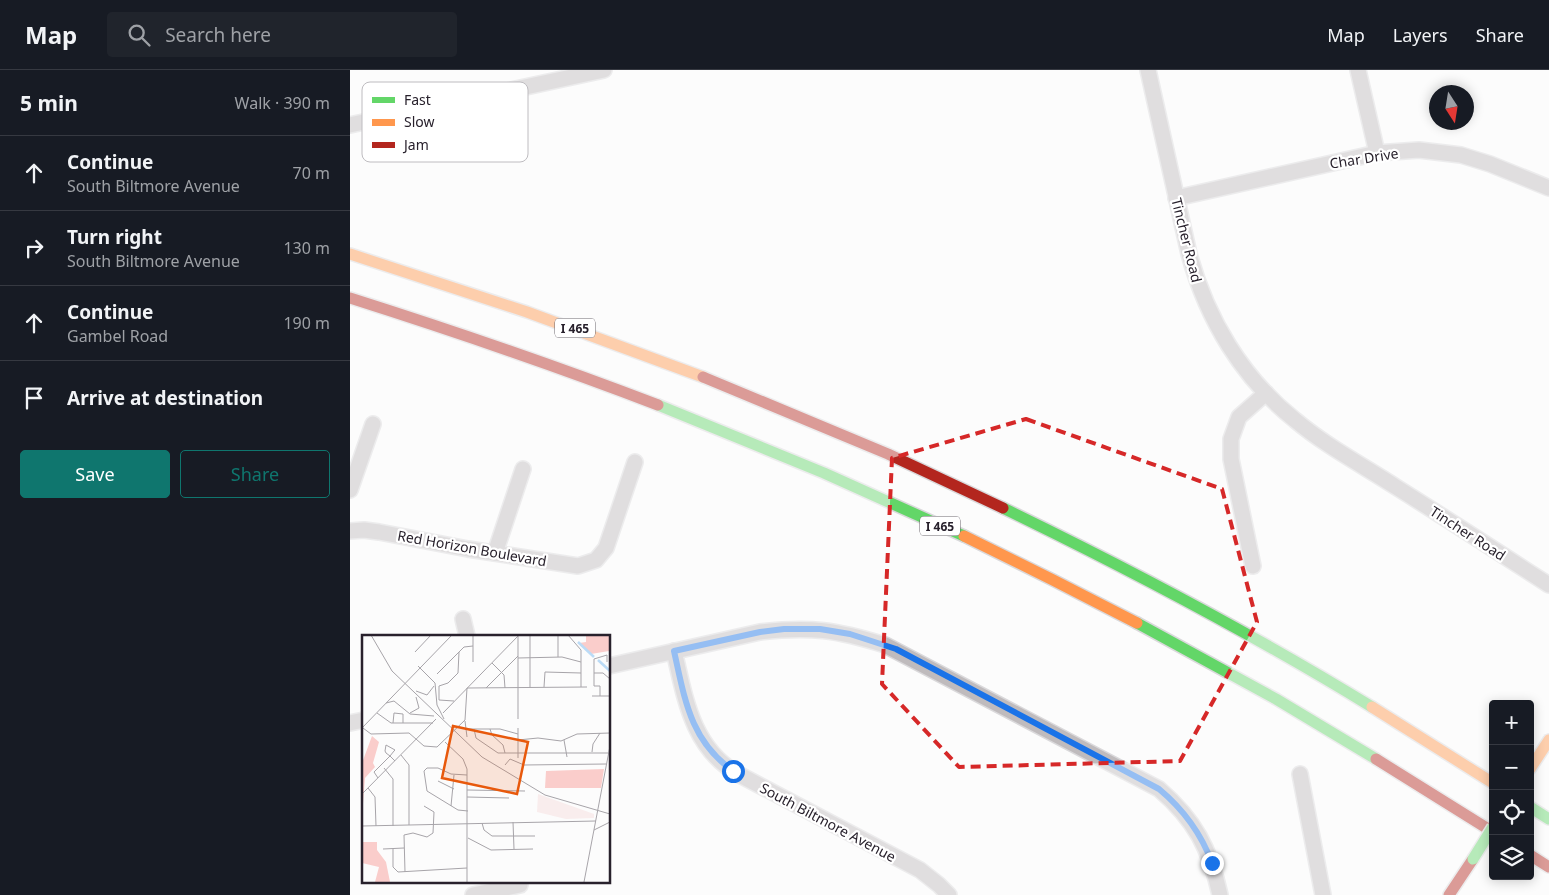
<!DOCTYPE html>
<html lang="en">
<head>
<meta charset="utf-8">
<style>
  :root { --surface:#171b24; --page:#20242c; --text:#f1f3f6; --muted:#9ea1a6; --line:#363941; --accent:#0f766e }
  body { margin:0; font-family:"Noto Sans",sans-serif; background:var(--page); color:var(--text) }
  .controls { position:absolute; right:15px; bottom:15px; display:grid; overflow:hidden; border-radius:5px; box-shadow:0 2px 12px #0003 }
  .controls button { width:45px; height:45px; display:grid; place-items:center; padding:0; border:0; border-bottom:1px solid var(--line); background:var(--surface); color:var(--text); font:25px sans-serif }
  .compass { position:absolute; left:1079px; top:15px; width:45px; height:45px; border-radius:50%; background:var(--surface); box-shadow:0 2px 12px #0003; rotate:168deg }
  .stop { position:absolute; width:15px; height:15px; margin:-11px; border:4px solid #1a73e8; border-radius:50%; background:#fff }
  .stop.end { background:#1a73e8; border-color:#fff; box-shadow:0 1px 5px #0008 }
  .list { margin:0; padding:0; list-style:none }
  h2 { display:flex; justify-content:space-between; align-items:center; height:65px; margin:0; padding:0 20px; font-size:21px }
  h2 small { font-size:16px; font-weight:400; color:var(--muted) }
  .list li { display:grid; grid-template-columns:32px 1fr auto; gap:15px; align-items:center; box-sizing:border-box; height:75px; padding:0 20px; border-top:1px solid var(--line) }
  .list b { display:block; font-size:19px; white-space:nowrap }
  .list p { margin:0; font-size:16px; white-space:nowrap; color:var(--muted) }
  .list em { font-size:16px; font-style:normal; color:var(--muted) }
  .actions { display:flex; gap:10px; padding:15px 20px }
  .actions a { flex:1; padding:11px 0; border:1px solid var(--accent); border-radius:5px; text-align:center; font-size:18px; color:var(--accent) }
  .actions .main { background:var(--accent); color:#fff }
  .icon { flex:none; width:28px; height:28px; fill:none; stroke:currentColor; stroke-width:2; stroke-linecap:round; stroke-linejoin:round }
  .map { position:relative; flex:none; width:1199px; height:825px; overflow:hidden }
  header { display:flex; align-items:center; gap:30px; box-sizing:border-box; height:70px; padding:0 25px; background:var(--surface); border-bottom:1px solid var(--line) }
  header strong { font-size:24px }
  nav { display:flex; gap:28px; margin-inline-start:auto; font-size:18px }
  .search { width:350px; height:45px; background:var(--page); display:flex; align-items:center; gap:12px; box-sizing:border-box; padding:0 18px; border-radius:5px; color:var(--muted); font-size:19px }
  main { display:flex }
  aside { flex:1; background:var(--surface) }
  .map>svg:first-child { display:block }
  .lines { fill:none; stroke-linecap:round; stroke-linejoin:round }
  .street-casing { stroke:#dad9db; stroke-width:18 }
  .fast-casing { stroke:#dad9db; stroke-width:14 }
  .slow-casing { stroke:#dad9db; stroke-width:14 }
  .jam-casing { stroke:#dad9db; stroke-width:14 }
  .street { stroke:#bfbbbd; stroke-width:15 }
  .fast { stroke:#63d668; stroke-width:11 }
  .slow { stroke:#ff974d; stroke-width:11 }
  .jam { stroke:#b3261e; stroke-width:11 }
  .fast-bridge-casing { stroke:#dad9db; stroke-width:14; stroke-linecap:butt }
  .fast-bridge { stroke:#63d668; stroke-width:11 }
  .route { stroke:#1a73e8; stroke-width:6 }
  .marked { fill:none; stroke:#d62828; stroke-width:4; stroke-dasharray:10 6; stroke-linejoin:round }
  .labels { text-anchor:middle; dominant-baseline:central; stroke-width:4.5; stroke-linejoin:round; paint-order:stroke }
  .shield { fill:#fff; stroke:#68646b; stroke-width:1 }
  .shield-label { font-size:12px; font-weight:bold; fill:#28212c }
  .street-label { font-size:14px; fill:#28212c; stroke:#fff }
  .inset-river { fill:none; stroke:#bbdbf6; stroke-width:2.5 }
  .inset-road { fill:none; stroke:#a7a4a9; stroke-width:1 }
  .view { fill:#e8590c; fill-opacity:0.15; stroke:#e8590c; stroke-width:2.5 }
  .inset-edge { fill:none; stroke:#28212c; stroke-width:2.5 }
  .key { fill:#fff; stroke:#bebcc0; stroke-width:1 }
  .key-label { font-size:14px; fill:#28212c }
</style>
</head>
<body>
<header>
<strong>Map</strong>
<div class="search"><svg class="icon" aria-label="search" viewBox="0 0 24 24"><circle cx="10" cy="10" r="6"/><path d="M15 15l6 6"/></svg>Search here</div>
<nav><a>Map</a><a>Layers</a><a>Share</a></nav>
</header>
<main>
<aside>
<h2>5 min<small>Walk · 390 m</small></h2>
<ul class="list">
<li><svg class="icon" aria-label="ahead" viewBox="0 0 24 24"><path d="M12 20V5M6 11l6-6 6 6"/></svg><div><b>Continue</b><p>South Biltmore Avenue</p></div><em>70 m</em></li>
<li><svg class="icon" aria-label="right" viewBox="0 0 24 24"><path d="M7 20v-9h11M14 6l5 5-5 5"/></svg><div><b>Turn right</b><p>South Biltmore Avenue</p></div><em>130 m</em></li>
<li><svg class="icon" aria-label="ahead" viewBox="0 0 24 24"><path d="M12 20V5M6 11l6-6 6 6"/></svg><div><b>Continue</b><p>Gambel Road</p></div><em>190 m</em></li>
<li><svg class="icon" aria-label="arrive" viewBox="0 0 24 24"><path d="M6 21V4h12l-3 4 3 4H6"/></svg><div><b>Arrive at destination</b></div></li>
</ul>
<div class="actions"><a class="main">Save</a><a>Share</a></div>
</aside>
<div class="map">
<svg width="1199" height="825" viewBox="0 0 1199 825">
  <rect width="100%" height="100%" fill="#fcfcfc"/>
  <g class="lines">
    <defs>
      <g id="street">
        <path d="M798,0L839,184C857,249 892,308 945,350C976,376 1012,395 1046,417C1097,449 1148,482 1199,515"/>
        <polyline points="1008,0 1027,83"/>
        <polyline points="0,55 254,0"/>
        <polyline points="826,128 1027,83 1069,80 1111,85 1140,94 1199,118"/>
        <polyline points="0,420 23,354"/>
        <polyline points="0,461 14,460 29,462 118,479 228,496 246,490 256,478 285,392"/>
        <polyline points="145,483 173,399"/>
        <polyline points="903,496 881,389 881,369 889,347 916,323"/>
        <polyline points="113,549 117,566"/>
        <path d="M324,581C335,628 342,678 388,704L570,800L589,815L599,825"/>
        <path d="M259,596L410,562C460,556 487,560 535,575L809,719C845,750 860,779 870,825"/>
        <polyline points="0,653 14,650"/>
        <polyline points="950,704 973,825"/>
        <polyline points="123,825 170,815"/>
      </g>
      <g id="fast">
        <polyline points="308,335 474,403 614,466"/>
        <path d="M653,438C779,499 903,564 1022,637"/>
        <polyline points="787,553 926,629 1026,689"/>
        <polyline points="1180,737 1199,749"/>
      </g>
      <g id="slow">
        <polyline points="0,184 177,242 353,307"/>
        <polyline points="614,466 703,510 787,553"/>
        <polyline points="1022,637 1143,713"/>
        <polyline points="1180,699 1199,670"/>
      </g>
      <g id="jam">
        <path d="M0,228C104,261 206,296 308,335"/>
        <polyline points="353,307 538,384 653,438"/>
        <polyline points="1026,689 1143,762"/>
        <polyline points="1180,785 1199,797"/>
        <polyline points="1099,825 1123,789"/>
      </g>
    </defs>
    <use href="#street" class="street-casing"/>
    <use href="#fast" class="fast-casing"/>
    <use href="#slow" class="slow-casing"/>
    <use href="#jam" class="jam-casing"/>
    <use href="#street" class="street"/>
    <use href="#fast" class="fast"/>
    <use href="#slow" class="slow"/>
    <use href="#jam" class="jam"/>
    <defs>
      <polyline id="fast-bridge" points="1123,789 1143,757"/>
    </defs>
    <use href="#fast-bridge" class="fast-bridge-casing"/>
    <use href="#fast-bridge" class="fast-bridge"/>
  </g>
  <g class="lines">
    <path class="route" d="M383,701C340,670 335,630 324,581L410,562L434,559H470L500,564L546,579L809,719C833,739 851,763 862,793"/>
  </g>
  <path d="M0 0H1199V825H0ZM676,349L872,419L907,552L830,691L609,697L532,614L542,388Z" fill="#fcfcfc" fill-opacity=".55" fill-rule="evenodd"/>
  <path class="marked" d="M676,349L872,419L907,552L830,691L609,697L532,614L542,388Z"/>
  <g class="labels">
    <g class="shield">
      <rect x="205" y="248.5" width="40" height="19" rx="4"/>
      <rect x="570" y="446.5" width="40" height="19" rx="4"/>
    </g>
    <g class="shield-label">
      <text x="225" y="258">I 465</text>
      <text x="590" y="456">I 465</text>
    </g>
    <g class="street-label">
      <text transform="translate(1014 88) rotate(-9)">Char Drive</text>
      <text transform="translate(837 170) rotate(76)">Tincher Road</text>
      <text transform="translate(1118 463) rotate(33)">Tincher Road</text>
      <text transform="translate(122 478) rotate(10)">Red Horizon Boulevard</text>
      <text transform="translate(478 752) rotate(28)">South Biltmore Avenue</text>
    </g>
  </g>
  <g transform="translate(12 565)">
    <rect width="248" height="248" fill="#fcfcfc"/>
    <path d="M176,159L232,179V183L204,184L175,177Z" fill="#f9eded"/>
    <path d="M224,0H247V16L229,19L217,8L224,7ZM10,101L17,107L11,128L13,132L3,143L0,181V128ZM242,134L239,153H183L184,136ZM0,207H15V215L24,227L28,247H13L17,232L0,228Z" fill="#facdcb"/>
    <path class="inset-river" d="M216,7L232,22M236,25L248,36"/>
    <path class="inset-road" d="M9,0L30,36L120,122L183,160L248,179M168,0V53M196,0V22M206,0L219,15V52M53,17L69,0M156,23L200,22L219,27M111,27V0M130,28L142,40L143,53M56,31L73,48L75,70L82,84M232,38H241L248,44M75,39L102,12L111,11M182,52L183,37L219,38M105,53L225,52M124,53L156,21M54,56L65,60L72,51M230,61H248M238,61V51H232V24L245,20V27M92,66L77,65V51L86,48L96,38L97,17M24,68L32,66L48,79L72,81M15,78L29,88H71M48,78L57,73L54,62M81,78L157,0M156,84V1M103,86L105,102M31,88L32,78L41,79V88M0,93L90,0M1,93L9,99L47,98L62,111L75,112L103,85L105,53M156,93V123M105,94H138L156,99M112,94L114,103L136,118H246M128,94L130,100L141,110L143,118M156,105L176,103L199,106L215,99L248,98M202,105L205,122M83,107L101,124L105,134V247M230,117L231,109L238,98M39,120L47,130V190M143,130L148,124L162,130L244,129M22,133L31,144V191M105,140L89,139L76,133H65L62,136L65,156L96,175L106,176M16,143L12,137L28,121L32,116L33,115L24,110L23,116L24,118L28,121L33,126M76,146L92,154M6,153L13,162L14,191M105,155L163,156M0,159L74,84M105,162L147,163M89,171L92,140M151,187L152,214M120,188L122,195L130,201H173M0,191L234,186M232,195L248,187M106,203L129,215L171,214M21,214L42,213M31,214V232L36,237L105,233M43,237L42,200L51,198L65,202L71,198L72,177L62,171M222,247L248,111"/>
    <path class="view" d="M91,91L166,107L155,159L80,143Z"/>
    <rect width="248" height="248" class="inset-edge"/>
  </g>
  <rect x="12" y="12" width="166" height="80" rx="8" class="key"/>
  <rect x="22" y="27" width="23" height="6" fill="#63d668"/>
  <rect x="22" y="49" width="23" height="7" fill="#ff974d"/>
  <rect x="22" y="72" width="23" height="6" fill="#b3261e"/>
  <g class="key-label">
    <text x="54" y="35">Fast</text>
    <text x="54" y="57">Slow</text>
    <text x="54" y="80">Jam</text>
  </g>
</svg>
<div class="controls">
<button>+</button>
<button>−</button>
<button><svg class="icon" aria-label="locate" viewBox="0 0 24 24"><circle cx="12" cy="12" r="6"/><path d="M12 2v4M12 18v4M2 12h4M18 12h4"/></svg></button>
<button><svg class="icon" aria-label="layers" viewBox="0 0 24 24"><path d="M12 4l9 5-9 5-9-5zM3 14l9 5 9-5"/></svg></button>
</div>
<svg class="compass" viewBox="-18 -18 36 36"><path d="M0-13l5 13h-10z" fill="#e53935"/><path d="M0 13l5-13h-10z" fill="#9ea1a6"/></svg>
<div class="stop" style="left:383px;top:701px"></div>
<div class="stop end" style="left:862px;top:793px"></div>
</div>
</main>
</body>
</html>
